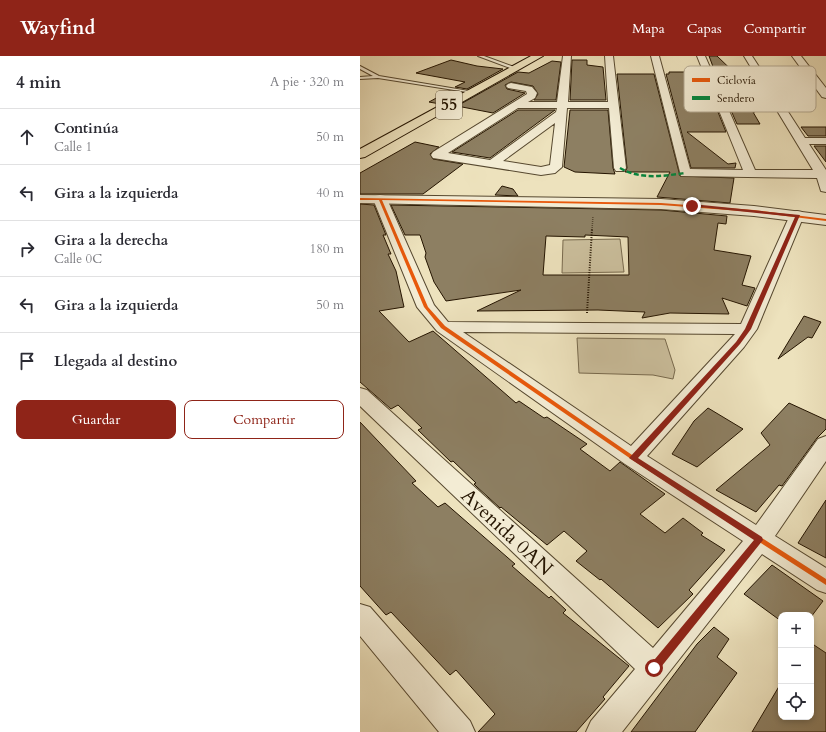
<!DOCTYPE html>
<html lang="es">
<head>
<meta charset="utf-8">
<style>
  :root { --surface:#fff; --page:#f2f2f3; --text:#2b2b33; --muted:#7c7c81; --line:#e1e1e2; --accent:#8f2418 }
  body { margin:0; font-family:Cardo,serif; background:var(--page); color:var(--text) }
  .controls { position:absolute; right:12px; bottom:12px; display:grid; overflow:hidden; border-radius:8px; box-shadow:0 2px 6px #0003 }
  .controls button { width:36px; height:36px; display:grid; place-items:center; padding:0; border:0; border-bottom:1px solid var(--line); background:var(--surface); color:var(--text); font:20px sans-serif }
  .stop { position:absolute; width:12px; height:12px; margin:-9px; border:3px solid #8f2418; border-radius:50%; background:#fff }
  .stop.end { background:#8f2418; border-color:#fff; box-shadow:0 1px 4px #0008 }
  .list { margin:0; padding:0; list-style:none }
  h2 { display:flex; justify-content:space-between; align-items:center; height:52px; margin:0; padding:0 16px; font-size:17px }
  h2 small { font-size:13px; font-weight:400; color:var(--muted) }
  .list li { display:grid; grid-template-columns:26px 1fr auto; gap:12px; align-items:center; box-sizing:border-box; height:56px; padding:0 16px; border-top:1px solid var(--line) }
  .list b { display:block; font-size:15px; white-space:nowrap }
  .list p { margin:0; font-size:13px; white-space:nowrap; color:var(--muted) }
  .list em { font-size:13px; font-style:normal; color:var(--muted) }
  .actions { display:flex; gap:8px; padding:12px 16px }
  .actions a { flex:1; padding:9px 0; border:1px solid var(--accent); border-radius:8px; text-align:center; font-size:14px; color:var(--accent) }
  .actions .main { background:var(--accent); color:#fff }
  .icon { flex:none; width:22px; height:22px; fill:none; stroke:currentColor; stroke-width:2; stroke-linecap:round; stroke-linejoin:round }
  .map { position:relative; flex:none; width:466px; height:676px; overflow:hidden }
  header { display:flex; align-items:center; gap:24px; box-sizing:border-box; height:56px; padding:0 20px; background:var(--accent); color:#fff }
  header strong { font-size:19px }
  nav { display:flex; gap:22px; margin-inline-start:auto; font-size:14px }
  main { display:flex }
  aside { flex:1; background:var(--surface) }
  .map>svg:first-child { display:block }
  .green { fill:#cbbf9d; stroke:#786a4e }
  .building { fill:#8d7f62; stroke:#241400; fill-rule:evenodd }
  .lines { fill:none; stroke-linecap:round; stroke-linejoin:round }
  .service-casing { stroke:#56482f; stroke-width:2 }
  .minor-casing { stroke:#56482f; stroke-width:2 }
  .tertiary-casing { stroke:#56482f; stroke-width:2 }
  .trunk-casing { stroke:#241400; stroke-width:2 }
  .path-far1 { stroke:#241400; stroke-width:1.5; stroke-dasharray:0.5 1.5; stroke-linecap:butt }
  .path { stroke:#241400; stroke-width:2; stroke-dasharray:1 1.5; stroke-linecap:butt }
  .service { fill:#f3ecd4; fill-rule:evenodd }
  .minor { fill:#f3ecd4; fill-rule:evenodd }
  .tertiary { fill:#f3ecd4; fill-rule:evenodd }
  .trunk { fill:#ede2bd; fill-rule:evenodd }
  .quiet { stroke:#00873e; stroke-width:2.5; stroke-dasharray:5 2.5; stroke-linecap:butt }
  .cycleway-casing { stroke:#f3ecd4; stroke-width:3 }
  .cycleway { fill:#e8590c; fill-rule:evenodd }
  .route { fill:#8f2418 }
  .labels { text-anchor:middle; dominant-baseline:central; stroke-width:3; stroke-linejoin:round; paint-order:stroke }
  .shield { fill:#f3ecd4; stroke:#625540; stroke-width:1 }
  .shield-label { font-size:16px; font-weight:bold; fill:#241400 }
  .near-street-label { font-size:20px; fill:#241400; stroke:#f3ecd4 }
  .key { fill:#f3ecd4; stroke:#b5ab94; stroke-width:1 }
  .key-label { font-size:11px; fill:#241400 }
</style>
</head>
<body>
<header>
<strong>Wayfind</strong>
<nav><a>Mapa</a><a>Capas</a><a>Compartir</a></nav>
</header>
<main>
<aside>
<h2>4 min<small>A pie · 320 m</small></h2>
<ul class="list">
<li><svg class="icon" aria-label="ahead" viewBox="0 0 24 24"><path d="M12 20V5M6 11l6-6 6 6"/></svg><div><b>Continúa</b><p>Calle 1</p></div><em>50 m</em></li>
<li><svg class="icon" aria-label="left" viewBox="0 0 24 24"><path d="M17 20v-9H6M10 6l-5 5 5 5"/></svg><div><b>Gira a la izquierda</b></div><em>40 m</em></li>
<li><svg class="icon" aria-label="right" viewBox="0 0 24 24"><path d="M7 20v-9h11M14 6l5 5-5 5"/></svg><div><b>Gira a la derecha</b><p>Calle 0C</p></div><em>180 m</em></li>
<li><svg class="icon" aria-label="left" viewBox="0 0 24 24"><path d="M17 20v-9H6M10 6l-5 5 5 5"/></svg><div><b>Gira a la izquierda</b></div><em>50 m</em></li>
<li><svg class="icon" aria-label="arrive" viewBox="0 0 24 24"><path d="M6 21V4h12l-3 4 3 4H6"/></svg><div><b>Llegada al destino</b></div></li>
</ul>
<div class="actions"><a class="main">Guardar</a><a>Compartir</a></div>
</aside>
<div class="map">
<svg width="466" height="676" viewBox="0 0 466 676">
  <rect width="100%" height="100%" fill="#ede2bd"/>
  <filter id="stains"><feTurbulence type="fractalNoise" baseFrequency=".005" numOctaves="4"/><feColorMatrix values="0 0 0 0 .2 0 0 0 0 .09 0 0 0 0 .02 0 0 0 .5 -.17"/></filter>
  <radialGradient id="worn" r=".72"><stop offset=".6" stop-color="#630" stop-opacity="0"/><stop offset="1" stop-color="#630" stop-opacity=".3"/></radialGradient>
  <g class="green">
    <polygon points="260,183 264,216 202,217 203,184"/>
    <polygon points="217,282 305,283 315,314 313,323 293,319 219,317"/>
  </g>
  <g class="building">
    <polygon points="349,0 357,0 385,27 395,56 393,56 400,68 377,68 354,16 355,16"/>
    <polygon points="91,4 117,10 143,13 107,33 95,31 105,26 56,17"/>
    <polygon points="212,4 227,4 227,9 243,11 246,44 210,44"/>
    <polygon points="192,5 201,6 196,44 174,44 178,38 173,30 151,26 145,29 147,33 165,37 133,57 97,50 158,16 169,17"/>
    <polygon points="309,16 342,16 366,76 327,76 368,108 376,107 375,112 331,112 306,18 309,18"/>
    <polygon points="257,18 294,18 320,120 374,122 370,147 297,141 310,116 265,116 267,112"/>
    <polygon points="89,35 101,37 80,48 69,46"/>
    <polygon points="158,54 195,54 130,102 92,96"/>
    <polygon points="210,54 248,54 253,112 255,118 215,116 204,111"/>
    <polygon points="441,71 466,71 466,80 448,80"/>
    <polygon points="55,86 79,91 70,98 73,103 103,108 63,138 0,138 0,117"/>
    <polygon points="454,90 466,90 466,106"/>
    <polygon points="142,130 153,133 158,140 135,139"/>
    <polygon points="0,148 14,149 26,179 23,179 31,198 28,198 36,215 44,251 19,255 49,286 73,275 156,347 159,345 184,362 187,361 227,388 220,393 250,415 260,406 305,438 280,458 305,477 323,462 343,477 341,479 365,494 329,534 333,538 298,572 241,523 240,524 216,505 227,495 204,475 187,489 141,451 140,452 117,431 114,428 116,427 93,405 91,406 58,374 62,372 38,349 31,353 0,326"/>
    <path d="M31,149L301,154L367,160L366,168L358,167L354,194L391,200L382,229L395,232L387,250L362,242L369,258L310,257L282,262L285,256L238,254L117,255L161,234L86,245L74,226L65,201L66,197L60,179H45ZM225,179L268,181L269,219H183L186,180L225,181Z"/>
    <polygon points="444,260 461,266 452,282 448,281 418,303"/>
    <polygon points="429,347 466,364 466,373 457,382 422,430 419,429 396,456 356,434 410,389 401,377"/>
    <polygon points="348,352 383,373 337,411 312,398 334,365"/>
    <polygon points="0,366 56,425 52,427 78,451 85,447 155,508 152,510 168,524 189,542 191,540 206,554 203,557 269,610 243,641 245,643 216,676 118,676 135,658 96,614 90,619 31,556 26,559 0,530"/>
    <polygon points="466,444 466,502 438,487"/>
    <polygon points="412,509 463,545 451,561 451,559 421,559 421,565 384,538"/>
    <polygon points="354,571 369,583 357,601 377,617 335,676 271,676 337,588"/>
    <polygon points="451,587 466,597 466,676 392,676 421,627 421,661 451,661"/>
  </g>
  <g class="lines">
    <defs>
      <g id="service">
        <polygon points="118,0 124,0 157,12 153,13"/>
        <polygon points="0,10 19,20 115,36 113,37 18,22 0,23 0,21 13,20 0,13"/>
      </g>
      <g id="minor">
        <path d="M203,0H211L208,46H248L245,0H253L266,112L264,115H256L254,112L249,52H207L202,111L195,117L181,119L73,102L71,99L73,96L167,38L166,35L148,32L146,30L148,28L151,27L172,31L177,37L175,42L168,46H197ZM158,52H197L196,56L130,104L88,97ZM195,67L190,109L181,111L143,105Z"/>
        <polygon points="291,0 299,0 330,113 383,114 337,0 345,0 395,114 453,114 384,0 392,0 445,82 466,82 466,88 449,88 466,114 466,136 461,135 457,122 321,120"/>
        <polygon points="432,0 441,0 466,32 466,42 462,41"/>
        <path d="M20,139L25,140L27,143L74,249L88,266L381,268L430,159L432,156L437,155L442,156L444,159L397,273L384,291L287,400L396,469L458,383L466,380V405L415,480L466,512V537L457,534L402,498L262,676H226L231,665L275,613L0,350V332L7,334L293,592L383,485L265,408L77,275L57,251L13,143L15,140ZM103,276L375,278L271,390Z"/>
        <polygon points="0,548 10,551 110,665 115,676 79,676 0,580"/>
      </g>
      <polygon id="tertiary" points="0,139 301,143 394,150 466,159 466,169 394,160 301,153 0,147"/>
      <polygon id="trunk" points="171,0 183,0 5,101 0,102 0,93"/>
    </defs>
    <use href="#service" class="service-casing"/>
    <use href="#minor" class="minor-casing"/>
    <use href="#tertiary" class="tertiary-casing"/>
    <use href="#trunk" class="trunk-casing"/>
    <polyline class="path-far1" points="232,174 233,160"/>
    <polyline class="path" points="227,257 232,173"/>
    <use href="#service" class="service"/>
    <use href="#minor" class="minor"/>
    <use href="#tertiary" class="tertiary"/>
    <use href="#trunk" class="trunk"/>
    <path class="quiet" d="M260,112C281,124 303,120 325,117"/>
    <defs>
      <polygon id="cycleway" points="0,142 301,147 394,154 466,163 466,165 394,156 301,149 22,144 68,251 85,270 275,401 466,523 466,529 271,403 81,272 64,251 19,144 0,144"/>
    </defs>
    <use href="#cycleway" class="cycleway-casing"/>
    <use href="#cycleway" class="cycleway"/>
  </g>
  <polygon class="route" points="332,148 440,159 391,273 380,288 278,402 402,481 403,484 297,616 294,617 290,616 289,612 290,609 394,484 269,402 376,286 385,273 435,161 330,150"/>
  <g class="labels">
    <rect class="shield" x="76" y="35" width="26" height="28" rx="3"/>
    <g class="shield-label">
      <text x="89" y="49">55</text>
    </g>
    <g class="near-street-label">
      <text transform="translate(147 476) rotate(43)">Avenida 0AN</text>
    </g>
  </g>
  <rect x="324" y="10" width="132" height="46" rx="6" class="key"/>
  <rect x="332" y="22" width="18" height="4" fill="#e8590c"/>
  <rect x="332" y="40" width="18" height="4" fill="#00873e"/>
  <g class="key-label">
    <text x="357" y="28">Ciclovía</text>
    <text x="357" y="46">Sendero</text>
  </g>
  <rect width="100%" height="100%" filter="url(#stains)"/>
  <rect width="100%" height="100%" fill="url(#worn)"/>
</svg>
<div class="controls">
<button>+</button>
<button>−</button>
<button><svg class="icon" aria-label="locate" viewBox="0 0 24 24"><circle cx="12" cy="12" r="6"/><path d="M12 2v4M12 18v4M2 12h4M18 12h4"/></svg></button>
</div>
<div class="stop" style="left:294px;top:612px"></div>
<div class="stop end" style="left:332px;top:150px"></div>
</div>
</main>
</body>
</html>
